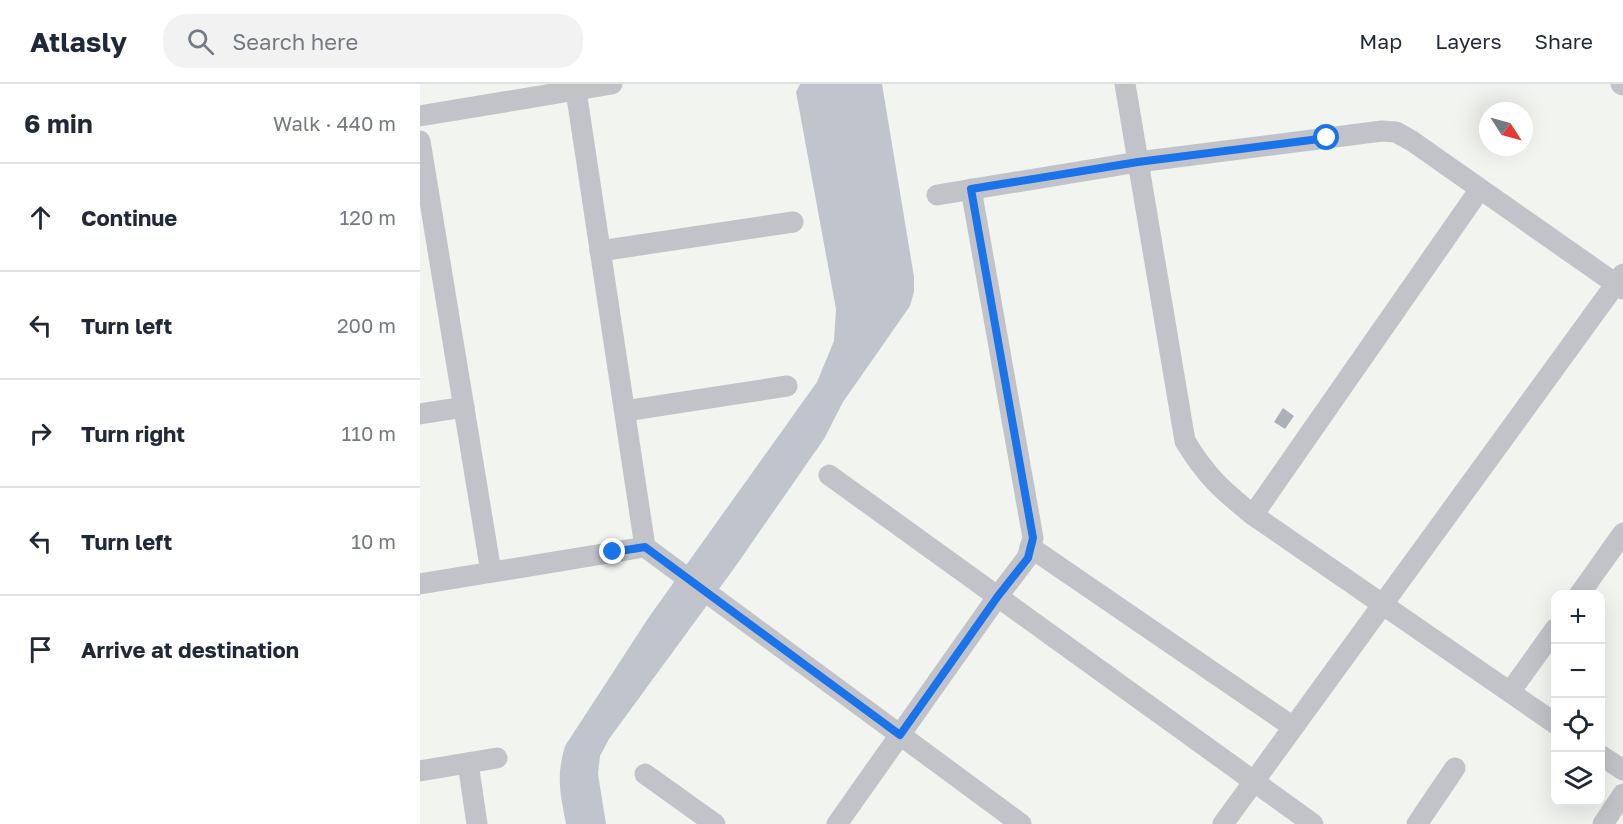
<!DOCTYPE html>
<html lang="en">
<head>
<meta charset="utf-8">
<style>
  :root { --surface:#fff; --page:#f2f2f3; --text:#1f2937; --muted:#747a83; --line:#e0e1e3 }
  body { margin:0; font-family:"Golos Text",sans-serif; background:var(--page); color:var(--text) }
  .controls { position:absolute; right:18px; bottom:18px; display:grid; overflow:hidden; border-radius:12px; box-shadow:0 6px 24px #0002 }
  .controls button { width:54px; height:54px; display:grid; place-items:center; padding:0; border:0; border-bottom:2px solid var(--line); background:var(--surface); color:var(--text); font:30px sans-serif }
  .compass { position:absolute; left:1059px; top:18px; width:54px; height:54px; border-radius:50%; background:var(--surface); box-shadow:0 6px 24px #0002; rotate:126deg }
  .stop { position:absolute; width:18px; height:18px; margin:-14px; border:4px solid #1a73e8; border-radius:50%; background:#fff }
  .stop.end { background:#1a73e8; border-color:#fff; box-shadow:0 2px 6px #0008 }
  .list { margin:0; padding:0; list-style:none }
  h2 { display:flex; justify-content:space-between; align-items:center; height:78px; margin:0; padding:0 24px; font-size:26px }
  h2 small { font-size:20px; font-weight:400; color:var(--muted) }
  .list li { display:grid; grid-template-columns:39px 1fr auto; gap:18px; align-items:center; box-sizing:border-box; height:108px; padding:0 24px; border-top:2px solid var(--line) }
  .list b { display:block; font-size:22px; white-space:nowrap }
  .list em { font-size:20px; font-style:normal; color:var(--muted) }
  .icon { flex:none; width:33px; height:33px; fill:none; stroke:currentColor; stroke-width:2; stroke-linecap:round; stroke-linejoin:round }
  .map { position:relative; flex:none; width:1203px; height:740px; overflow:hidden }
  header { display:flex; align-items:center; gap:36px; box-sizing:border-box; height:84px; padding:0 30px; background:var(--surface); border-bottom:2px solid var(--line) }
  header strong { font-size:28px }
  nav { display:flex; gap:33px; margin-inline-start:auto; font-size:21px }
  .search { width:420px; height:54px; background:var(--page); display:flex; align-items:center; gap:15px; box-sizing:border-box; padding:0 21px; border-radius:24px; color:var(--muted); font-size:22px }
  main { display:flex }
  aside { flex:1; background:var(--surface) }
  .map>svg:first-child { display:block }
  .water { fill:#c0c5cd }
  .building { fill:#acb0b7 }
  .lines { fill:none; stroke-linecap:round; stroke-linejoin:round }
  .minor { stroke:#c2c3c8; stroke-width:21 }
  .route { stroke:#1a73e8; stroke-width:8 }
</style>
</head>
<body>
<header>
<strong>Atlasly</strong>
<div class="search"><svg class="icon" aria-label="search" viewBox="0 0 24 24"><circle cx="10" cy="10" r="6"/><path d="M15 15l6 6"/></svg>Search here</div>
<nav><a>Map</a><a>Layers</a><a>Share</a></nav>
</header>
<main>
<aside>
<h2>6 min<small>Walk · 440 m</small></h2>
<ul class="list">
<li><svg class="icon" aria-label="ahead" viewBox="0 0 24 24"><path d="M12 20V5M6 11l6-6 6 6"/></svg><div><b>Continue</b></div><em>120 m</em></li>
<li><svg class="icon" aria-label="left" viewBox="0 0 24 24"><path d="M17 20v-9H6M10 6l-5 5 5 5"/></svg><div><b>Turn left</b></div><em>200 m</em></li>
<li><svg class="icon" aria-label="right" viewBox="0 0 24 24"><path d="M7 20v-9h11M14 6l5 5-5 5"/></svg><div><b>Turn right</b></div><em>110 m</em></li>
<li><svg class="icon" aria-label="left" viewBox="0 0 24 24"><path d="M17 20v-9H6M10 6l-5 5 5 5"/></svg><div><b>Turn left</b></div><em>10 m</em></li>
<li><svg class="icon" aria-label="arrive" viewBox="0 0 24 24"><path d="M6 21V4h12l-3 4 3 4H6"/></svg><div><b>Arrive at destination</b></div></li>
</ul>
</aside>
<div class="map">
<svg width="1203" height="740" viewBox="0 0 1203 740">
  <rect width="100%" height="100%" fill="#f2f4f0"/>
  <path class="water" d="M380,0H462L494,193V208L490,222L423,318L404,355L315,483L189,655L180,672L178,690L186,740H146C140,708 136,694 145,662L229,533L397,298L414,257L416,225L376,8Z"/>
  <polygon class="building" points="863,324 874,332 865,345 854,338"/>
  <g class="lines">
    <g class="minor">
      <polyline points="155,0 225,463 601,740"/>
      <path d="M705,0L765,357C786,392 802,406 833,431L1136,640"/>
      <polyline points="1201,0 1203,1"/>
      <polyline points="0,32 192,0"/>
      <polyline points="0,57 71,488"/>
      <polyline points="517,111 718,78 962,47 976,48 992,57 1203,205"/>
      <polyline points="180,167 373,138"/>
      <polyline points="205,327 367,302"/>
      <polyline points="0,330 44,323"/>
      <polyline points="409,391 893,740"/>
      <polyline points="833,431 1060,105"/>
      <polyline points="610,463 873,643"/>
      <polyline points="0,500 225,463"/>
      <polyline points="1159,511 1203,449"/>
      <polyline points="1090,608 1136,544"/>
      <polyline points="1180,671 1203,686"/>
      <polyline points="48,679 57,740"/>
      <polyline points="0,687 77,674"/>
      <polyline points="225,690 295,740"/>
      <polyline points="417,740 578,512 607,474 613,454 551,105"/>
      <polyline points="803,740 1203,190"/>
      <polyline points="997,740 1035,684"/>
      <polyline points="1183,740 1203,710"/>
    </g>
  </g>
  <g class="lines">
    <polyline class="route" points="193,468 225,463 480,651 578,512 608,474 613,454 551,105 718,78 907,54"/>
  </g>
</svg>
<div class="controls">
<button>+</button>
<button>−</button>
<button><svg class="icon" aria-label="locate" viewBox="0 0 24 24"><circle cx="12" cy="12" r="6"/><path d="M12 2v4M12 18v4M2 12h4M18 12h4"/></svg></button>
<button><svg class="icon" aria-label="layers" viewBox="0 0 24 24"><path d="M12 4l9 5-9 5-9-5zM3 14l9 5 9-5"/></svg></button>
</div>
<svg class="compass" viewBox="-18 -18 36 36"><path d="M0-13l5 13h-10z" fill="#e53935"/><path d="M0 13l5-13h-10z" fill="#747a83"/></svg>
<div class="stop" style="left:907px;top:54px"></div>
<div class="stop end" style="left:193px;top:468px"></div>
</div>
</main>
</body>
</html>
